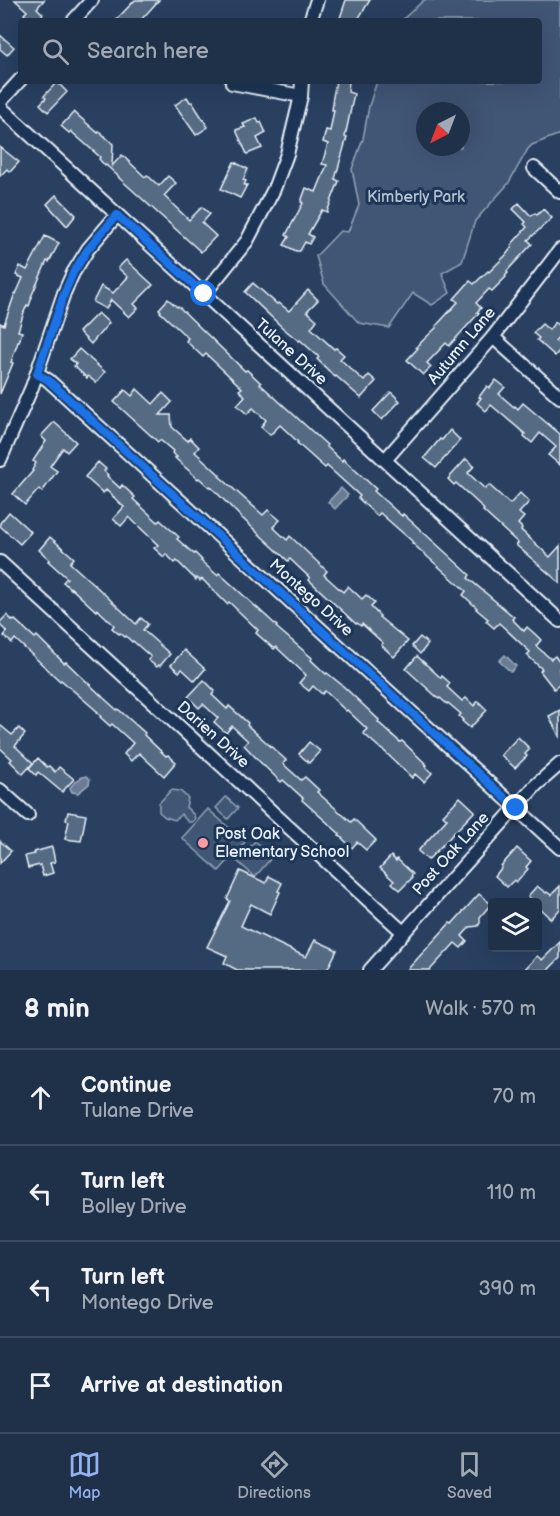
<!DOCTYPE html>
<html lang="en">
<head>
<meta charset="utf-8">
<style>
  :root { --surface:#1f3049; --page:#273850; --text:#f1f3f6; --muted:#a1a9b4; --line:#3c4b61; --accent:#95b2f1 }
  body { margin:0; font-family:"Balsamiq Sans",sans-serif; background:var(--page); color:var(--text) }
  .controls { position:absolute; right:18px; bottom:18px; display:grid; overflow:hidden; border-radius:6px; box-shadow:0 6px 24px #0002 }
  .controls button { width:54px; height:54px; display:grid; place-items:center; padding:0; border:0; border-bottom:2px solid var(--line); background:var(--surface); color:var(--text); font:30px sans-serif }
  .compass { position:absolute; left:416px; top:102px; width:54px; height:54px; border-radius:50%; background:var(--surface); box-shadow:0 6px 24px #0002; rotate:222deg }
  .stop { position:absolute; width:18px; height:18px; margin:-14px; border:4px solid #1a73e8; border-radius:50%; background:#fff }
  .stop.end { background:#1a73e8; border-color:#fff; box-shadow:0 2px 6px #0008 }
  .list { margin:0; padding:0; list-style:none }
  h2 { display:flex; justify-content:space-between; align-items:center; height:78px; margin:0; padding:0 24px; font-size:26px }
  h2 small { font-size:20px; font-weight:400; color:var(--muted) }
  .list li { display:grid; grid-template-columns:39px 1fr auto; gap:18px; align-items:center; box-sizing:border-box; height:96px; padding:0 24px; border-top:2px solid var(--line) }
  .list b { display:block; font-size:22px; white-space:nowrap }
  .list p { margin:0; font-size:20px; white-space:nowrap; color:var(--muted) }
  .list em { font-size:20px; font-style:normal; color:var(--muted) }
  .icon { flex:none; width:33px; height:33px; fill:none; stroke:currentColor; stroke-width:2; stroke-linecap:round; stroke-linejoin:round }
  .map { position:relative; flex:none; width:560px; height:970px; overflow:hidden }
  .search { position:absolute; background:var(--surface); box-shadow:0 6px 24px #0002; left:18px; right:18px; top:18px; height:66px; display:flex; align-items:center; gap:15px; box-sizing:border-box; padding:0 21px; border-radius:6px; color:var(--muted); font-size:22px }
  .sheet { height:462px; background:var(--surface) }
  nav { display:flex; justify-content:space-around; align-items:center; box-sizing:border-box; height:84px; border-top:2px solid var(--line); background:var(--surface); font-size:16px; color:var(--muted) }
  nav a { display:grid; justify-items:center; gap:3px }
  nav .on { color:var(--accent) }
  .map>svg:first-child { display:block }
  .green { fill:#415774; stroke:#94a4b6; stroke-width:1.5; fill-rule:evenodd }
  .water { fill:#6b7c95; stroke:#9dabbd; stroke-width:1.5 }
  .building { fill:#556a83; stroke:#e8f1f8; stroke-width:1.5 }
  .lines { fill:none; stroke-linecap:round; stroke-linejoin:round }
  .street-casing { stroke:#e8f1f8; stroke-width:16 }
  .street { stroke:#1d3557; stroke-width:12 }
  .route { stroke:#1a73e8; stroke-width:8 }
  .poi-dot { fill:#ff9aa2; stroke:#1d3557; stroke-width:2 }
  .labels { text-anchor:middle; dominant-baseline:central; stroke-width:6; stroke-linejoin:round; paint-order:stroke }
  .park-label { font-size:16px; fill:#b6c3d0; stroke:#1d3557 }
  .street-label { font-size:16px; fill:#e8f1f8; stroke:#1d3557 }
  .poi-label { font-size:16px; fill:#e8f1f8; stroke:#1d3557; text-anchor:start }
</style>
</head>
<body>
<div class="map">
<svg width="560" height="970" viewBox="0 0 560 970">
  <rect width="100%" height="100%" fill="#294061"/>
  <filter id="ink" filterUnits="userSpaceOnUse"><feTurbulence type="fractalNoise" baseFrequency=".0167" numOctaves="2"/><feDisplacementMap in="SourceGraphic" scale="12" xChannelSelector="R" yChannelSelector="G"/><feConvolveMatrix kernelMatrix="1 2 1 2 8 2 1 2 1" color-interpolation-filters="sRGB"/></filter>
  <g filter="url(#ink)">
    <g class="green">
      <path d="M424,0H560V134L532,145L528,149L508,184L475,221L462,262L442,273L450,293L432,305L413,293L389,328L359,323L324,284L316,256L340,231L348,232L359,205L352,169L363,139L369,106L377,81H539V21H401ZM425,111H461V147H425Z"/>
      <polygon points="171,790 180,791 188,798 186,807 194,815 195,819 192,822 188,822 181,814 175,820 165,817 159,812 159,803"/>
      <polygon points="226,797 238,808 228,819 216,808"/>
      <polygon points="208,809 245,842 219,871 182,838"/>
      <polygon points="255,841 273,856 255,877 237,861"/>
    </g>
    <g class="water">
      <polygon points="341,488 348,495 335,509 328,502"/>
      <polygon points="505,655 516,666 511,672 499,661"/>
      <path d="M86,776L90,779L89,784L78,793L72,792L70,788C73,783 80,777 86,776Z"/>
    </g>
    <g class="building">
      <polygon points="15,0 44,0 37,8 43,14 37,21 32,21 24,14 27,11"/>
      <polygon points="135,0 159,0 140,21 115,21"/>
      <polygon points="346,0 370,0 357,21 339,21"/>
      <polygon points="0,35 14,47 7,55 0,49"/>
      <polygon points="336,81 349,81 348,92 354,94 345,137 347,137 335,179 339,181 327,212 322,210 308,234 313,237 309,244 305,242 300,251 296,251 284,245 289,237 286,235 303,203 301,202 306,188 316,192 327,165 322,164 328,144 323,142 326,130 330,131 334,110 332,110 333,103 332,102"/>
      <polygon points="57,82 67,92 48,112 40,104 46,98 44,96"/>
      <polygon points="187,97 190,102 192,102 208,127 196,135 175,105"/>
      <polygon points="74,112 98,133 99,131 113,144 112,166 122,155 145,177 147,175 159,186 168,176 176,183 164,196 189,220 202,207 210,214 202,223 216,236 201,252 119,178 119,177 106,165 105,166 99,159 100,157 74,134 71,131 69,133 61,126"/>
      <polygon points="257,118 259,123 261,122 266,133 257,138 262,148 247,154 236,130 245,127 243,124"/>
      <polygon points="0,147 19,162 10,172 7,169 0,176"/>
      <polygon points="234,162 248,169 243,180 246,181 244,185 247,185 240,198 221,189"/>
      <polygon points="56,195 76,215 67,226 47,204"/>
      <polygon points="519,203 531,216 535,213 537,215 543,209 552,218 528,240 532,244 507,271 508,273 505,276 506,277 492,291 489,289 476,303 481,308 477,312 479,313 449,346 446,343 427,363 431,367 423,375 407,360 418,348 416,347 437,327 436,326 458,302 454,299 470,281 474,284 488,271 489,272 506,255 512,247 511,245 527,227 524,224 526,222 513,209"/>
      <polygon points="45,236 59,243 49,262 47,261 31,297 32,297 29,306 27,305 24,312 18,331 22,332 19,342 18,342 11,362 13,363 0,394 0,323 4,325 15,293 16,294 23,278 16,275 20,266 27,270"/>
      <polygon points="126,260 153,285 134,304 138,308 129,317 111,300 106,309 93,302 101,286 113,293 128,277 118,268"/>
      <polygon points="253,283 277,304 279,303 289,311 308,290 318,300 307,311 317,320 311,328 334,349 336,348 344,355 340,359 364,381 369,375 376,381 361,398 336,376 335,377 317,359 319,357 300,340 299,341 284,329 245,292"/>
      <polygon points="168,299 177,307 178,306 245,371 247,370 261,383 260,384 327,445 326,446 342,461 343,459 376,489 374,491 395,510 402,516 403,514 444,551 470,575 468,578 514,617 512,619 524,631 527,627 535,634 541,640 536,646 551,659 555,656 560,663 560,684 554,689 540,671 542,669 527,655 530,652 499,623 494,628 486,621 488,619 476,609 477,608 463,595 466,591 412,543 413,542 380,513 377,516 358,498 360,496 327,466 325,468 297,443 298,442 280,425 270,435 261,427 266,420 253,408 247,414 237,405 245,396 239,390 242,388 206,354 203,357 186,341 188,338 160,312 161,311 159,309"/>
      <polygon points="98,313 109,323 91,344 79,332"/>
      <polygon points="555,322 560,326 560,335 555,341 560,345 560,350 555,356 537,340 539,338 533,333 542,324 549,330"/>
      <polygon points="79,349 105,372 96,383 88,376 87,378 74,366 76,364 70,359"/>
      <polygon points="496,380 505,387 499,394 514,407 515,406 518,409 523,403 560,434 560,465 548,455 556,447 540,433 532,443 524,436 525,434 491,405 486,411 477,403 481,398 479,397 487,386 490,388"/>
      <polygon points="137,389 153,404 163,393 172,402 160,415 171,415 172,427 188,441 190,438 199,447 195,452 220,475 219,476 263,515 268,510 280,520 273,527 287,540 290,536 327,571 324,575 343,592 348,586 362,599 366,595 375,603 371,607 380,616 379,617 408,641 394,657 381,645 383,643 362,624 361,626 357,623 356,624 309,580 310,578 290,559 288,561 242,518 210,486 209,487 199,478 198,479 175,458 177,457 172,453 173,451 160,440 158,442 114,402 125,390 132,396"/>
      <polygon points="391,392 400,401 382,420 373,411"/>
      <polygon points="54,422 76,442 67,452 63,448 50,466 57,471 42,492 39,489 25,505 13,494 33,471 32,470 36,463 33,461 46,441 41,436"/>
      <polygon points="450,430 460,440 436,468 424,458 440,439 442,440"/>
      <polygon points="466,459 474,466 468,473 485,489 489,485 510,504 520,493 529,502 519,513 524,517 518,524 522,528 521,530 550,557 560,546 560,583 516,545 518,543 483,511 484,510 480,505 456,483 454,485 448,479"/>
      <polygon points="98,462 106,469 104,471 108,475 107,476 120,488 122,485 135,497 133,499 158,522 160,520 179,537 177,539 194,554 195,553 202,560 201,561 217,575 219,573 277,626 276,627 312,658 311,660 326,674 327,673 342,685 379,720 378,722 400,742 402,741 427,765 425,766 432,773 424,782 415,774 412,778 404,770 383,750 382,750 363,733 367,729 347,710 346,711 325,691 322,694 313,686 309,691 299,683 306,675 276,647 274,649 256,633 258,630 229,602 227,604 202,579 200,581 197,578 196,580 177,561 175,563 166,554 164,557 154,548 158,545 129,517 121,526 113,519 124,507 106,490 103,493 85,477"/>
      <polygon points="9,512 31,532 20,544 0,526 0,523"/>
      <polygon points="50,537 74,558 70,563 100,590 136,624 141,618 148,624 143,630 170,654 160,666 159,665 157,667 148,660 151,657 133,641 132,642 126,636 125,637 120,633 119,634 112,628 114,625 97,609 96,611 71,588 71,589 63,582 67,578 48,561 50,560 39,550"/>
      <polygon points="7,615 13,621 15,620 35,638 37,636 64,663 66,662 107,701 117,710 118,709 145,733 144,735 166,756 168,755 176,762 164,776 139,753 131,761 124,754 133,743 112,724 110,726 100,717 101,716 97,713 98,712 61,680 60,681 15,639 12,643 4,636 7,632 0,625 0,622"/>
      <polygon points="420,637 428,644 420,654 412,646"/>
      <polygon points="184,650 205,669 195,681 182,669 179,672 171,665"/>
      <polygon points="417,656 441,678 442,676 450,683 447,687 462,701 466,698 474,706 478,701 487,710 470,728 462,721 463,720 459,716 461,714 448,703 447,704 440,698 439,699 406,669"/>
      <polygon points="204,680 215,691 212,695 227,709 229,706 248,723 247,725 286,760 283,764 301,780 305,777 319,790 317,792 351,822 354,819 376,840 366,850 357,842 352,848 339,835 340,834 302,800 303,798 283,780 281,782 260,762 244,745 248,741 232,726 226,733 214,722 218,718 203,704 199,708 188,697"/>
      <polygon points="560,710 560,738 549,716"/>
      <polygon points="0,725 12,735 19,728 25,734 15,746 33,763 23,774 10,761 12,759 0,748"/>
      <polygon points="518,737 530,749 525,754 527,756 515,768 501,755"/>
      <polygon points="309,742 320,751 309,763 299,754"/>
      <polygon points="38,758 47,767 49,766 55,772 59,767 74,779 62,792 38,772 36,775 29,768"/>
      <polygon points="460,797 475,811 428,860 418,851 447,819 443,815"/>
      <polygon points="68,812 86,815 81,841 65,839 69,821 66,820"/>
      <polygon points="0,841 11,851 0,863"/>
      <polygon points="52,847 55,862 50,863 53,873 43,876 40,865 28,868 25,856 35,854 34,852"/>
      <polygon points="517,848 531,861 526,867 528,869 516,882 514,880 507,887 495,876 502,867 501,866"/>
      <polygon points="391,856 396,861 397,859 413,874 411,877 412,878 400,890 392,883 394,881 380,868"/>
      <polygon points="240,871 266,883 269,876 282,883 278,891 280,892 270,914 251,904 241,926 306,957 315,940 337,950 327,970 237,970 224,963 227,956 207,947 230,901 227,899"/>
      <polygon points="537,886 546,893 547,892 551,895 560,886 560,909 551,919 537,906 537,903 535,903 528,896"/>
      <polygon points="479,894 491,904 480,917 480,923 478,926 470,927 462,936 467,941 461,948 455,943 430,970 407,970 450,923 452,924"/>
      <polygon points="560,942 560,958 548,970 524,970 537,956 542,960"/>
    </g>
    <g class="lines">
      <defs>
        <g id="street">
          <polyline points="73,21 92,0"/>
          <polyline points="310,21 317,0"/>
          <polyline points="232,83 301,96"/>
          <polyline points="0,102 21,79"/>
          <polyline points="0,107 560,621"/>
          <polyline points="534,168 560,192"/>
          <polyline points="204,294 247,241 274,189 287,154 301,96 302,81"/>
          <polyline points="493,337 560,397"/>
          <polyline points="37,373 48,380 560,848"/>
          <polyline points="0,460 32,387 64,293 73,273 88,249 117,215"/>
          <polyline points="385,460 493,337 560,250"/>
          <polyline points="0,562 403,932"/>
          <polyline points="0,790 28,815"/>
          <polyline points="370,970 536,785 560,764"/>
        </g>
      </defs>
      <use href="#street" class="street-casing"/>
      <use href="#street" class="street"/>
    </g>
  </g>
  <g class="lines" filter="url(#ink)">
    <polyline class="route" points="204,294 117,215 88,249 73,273 64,294 37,374 48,380 516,808"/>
  </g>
  <circle class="poi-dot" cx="203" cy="843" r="6"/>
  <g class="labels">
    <g class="park-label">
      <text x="416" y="197">Kimberly Park</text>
    </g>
    <g class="street-label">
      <text transform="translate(462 346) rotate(-50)">Autumn Lane</text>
      <text transform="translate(291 352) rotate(42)">Tulane Drive</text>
      <text transform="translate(311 598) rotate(42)">Montego Drive</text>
      <text transform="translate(213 735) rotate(42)">Darien Drive</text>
      <text transform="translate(451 854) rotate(-48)">Post Oak Lane</text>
    </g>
    <g class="poi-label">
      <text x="215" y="834">Post Oak<tspan x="215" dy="18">Elementary School</tspan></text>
    </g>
  </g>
</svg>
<div class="controls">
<button><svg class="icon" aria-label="layers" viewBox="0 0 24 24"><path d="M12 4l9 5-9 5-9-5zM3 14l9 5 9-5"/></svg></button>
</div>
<svg class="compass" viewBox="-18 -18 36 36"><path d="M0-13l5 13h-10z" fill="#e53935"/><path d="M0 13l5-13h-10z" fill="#a1a9b4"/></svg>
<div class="stop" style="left:204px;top:294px"></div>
<div class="stop end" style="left:516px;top:808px"></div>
<div class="search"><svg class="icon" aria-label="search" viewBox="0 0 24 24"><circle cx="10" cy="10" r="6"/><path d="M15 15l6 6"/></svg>Search here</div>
</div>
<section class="sheet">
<h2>8 min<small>Walk · 570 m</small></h2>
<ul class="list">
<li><svg class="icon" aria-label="ahead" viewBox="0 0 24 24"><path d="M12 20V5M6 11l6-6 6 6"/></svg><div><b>Continue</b><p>Tulane Drive</p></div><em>70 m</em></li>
<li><svg class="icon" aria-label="left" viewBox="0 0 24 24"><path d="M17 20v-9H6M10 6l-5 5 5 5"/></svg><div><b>Turn left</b><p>Bolley Drive</p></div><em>110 m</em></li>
<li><svg class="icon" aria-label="left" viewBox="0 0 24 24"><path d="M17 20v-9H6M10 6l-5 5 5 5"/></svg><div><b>Turn left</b><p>Montego Drive</p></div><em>390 m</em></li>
<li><svg class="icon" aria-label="arrive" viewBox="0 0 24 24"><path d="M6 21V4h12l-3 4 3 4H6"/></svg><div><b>Arrive at destination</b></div></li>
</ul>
</section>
<nav>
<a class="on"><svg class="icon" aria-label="map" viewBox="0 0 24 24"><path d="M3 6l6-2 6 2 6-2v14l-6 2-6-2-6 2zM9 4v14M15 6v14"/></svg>Map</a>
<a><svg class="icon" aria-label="directions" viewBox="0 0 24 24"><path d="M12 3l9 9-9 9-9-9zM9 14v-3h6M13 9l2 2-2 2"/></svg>Directions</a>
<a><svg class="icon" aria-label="saved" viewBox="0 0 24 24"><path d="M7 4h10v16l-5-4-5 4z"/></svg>Saved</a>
</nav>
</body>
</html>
